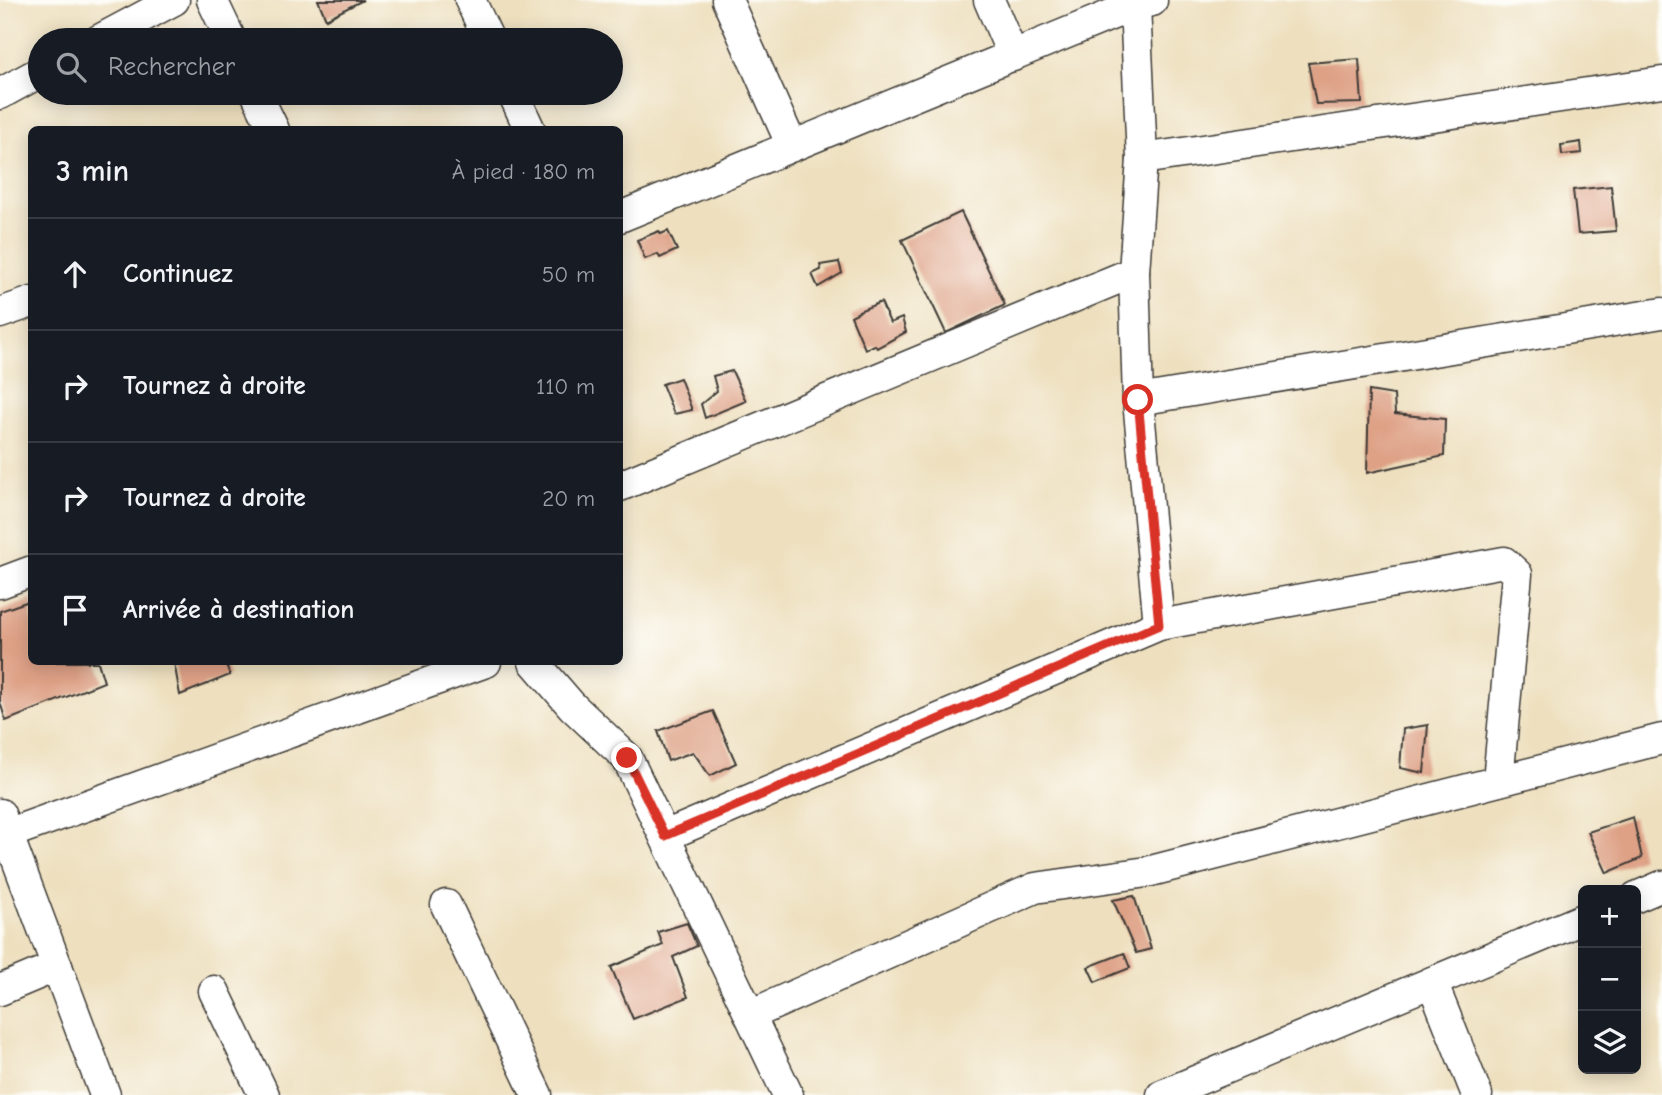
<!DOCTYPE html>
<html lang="fr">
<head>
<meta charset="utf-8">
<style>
  :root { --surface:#171b24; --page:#242831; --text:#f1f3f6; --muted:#9ea1a6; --line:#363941 }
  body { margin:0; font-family:"Comic Neue",sans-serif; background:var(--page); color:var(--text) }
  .controls { position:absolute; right:21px; bottom:21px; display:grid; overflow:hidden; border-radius:10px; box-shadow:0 4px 18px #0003 }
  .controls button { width:63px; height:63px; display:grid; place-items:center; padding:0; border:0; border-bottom:2px solid var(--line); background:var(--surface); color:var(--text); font:35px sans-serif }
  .stop { position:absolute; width:21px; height:21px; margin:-16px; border:5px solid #d93025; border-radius:50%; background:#fff }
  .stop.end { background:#d93025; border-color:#fff; box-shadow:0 2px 7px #0008 }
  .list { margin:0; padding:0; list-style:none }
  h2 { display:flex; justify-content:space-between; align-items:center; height:91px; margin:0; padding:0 28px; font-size:30px }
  h2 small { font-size:23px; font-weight:400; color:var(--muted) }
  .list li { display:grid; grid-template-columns:46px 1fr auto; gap:21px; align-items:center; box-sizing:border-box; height:112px; padding:0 28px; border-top:2px solid var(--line) }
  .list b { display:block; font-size:26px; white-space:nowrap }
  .list em { font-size:23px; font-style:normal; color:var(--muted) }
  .icon { flex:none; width:38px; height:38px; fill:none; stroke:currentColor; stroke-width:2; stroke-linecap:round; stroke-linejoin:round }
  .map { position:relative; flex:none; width:1662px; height:1095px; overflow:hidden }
  .search { position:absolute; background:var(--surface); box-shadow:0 4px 18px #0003; left:28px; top:28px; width:595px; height:77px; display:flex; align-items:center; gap:18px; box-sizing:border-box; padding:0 24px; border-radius:38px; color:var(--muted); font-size:26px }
  .panel { position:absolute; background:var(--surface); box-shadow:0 4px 18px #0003; left:28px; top:126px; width:595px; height:539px; border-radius:10px }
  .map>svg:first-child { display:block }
  .building { fill:#dea186 }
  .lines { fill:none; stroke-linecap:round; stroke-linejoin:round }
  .minor-casing { stroke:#3c3934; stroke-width:33 }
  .minor { stroke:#fff; stroke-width:30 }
  .route { stroke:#d93025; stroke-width:9 }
</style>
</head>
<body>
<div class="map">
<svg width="1662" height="1095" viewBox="0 0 1662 1095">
  <rect width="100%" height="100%" fill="#fdfcf7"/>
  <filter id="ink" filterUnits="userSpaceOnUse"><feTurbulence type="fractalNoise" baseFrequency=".0143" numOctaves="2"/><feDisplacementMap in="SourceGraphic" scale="14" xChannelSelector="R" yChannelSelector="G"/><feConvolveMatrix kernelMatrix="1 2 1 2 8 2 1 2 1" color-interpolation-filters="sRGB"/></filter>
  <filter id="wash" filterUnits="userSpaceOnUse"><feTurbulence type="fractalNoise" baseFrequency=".00686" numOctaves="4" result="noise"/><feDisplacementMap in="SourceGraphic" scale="28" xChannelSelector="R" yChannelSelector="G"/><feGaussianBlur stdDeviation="1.57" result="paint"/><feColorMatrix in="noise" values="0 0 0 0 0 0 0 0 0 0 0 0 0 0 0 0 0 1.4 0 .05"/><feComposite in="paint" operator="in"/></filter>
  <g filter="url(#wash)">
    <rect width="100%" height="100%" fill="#eee0bf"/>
    <g id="blocks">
      <g class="building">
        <polygon points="318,0 363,0 326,19"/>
        <polygon points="1359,59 1362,103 1316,104 1308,63"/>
        <polygon points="1581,142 1582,153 1562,155 1561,145"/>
        <polygon points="1611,186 1616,231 1578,234 1573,190"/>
        <polygon points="961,212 1005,305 946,333 902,240"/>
        <polygon points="659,231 661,234 668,231 677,250 660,258 658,254 645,259 637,240"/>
        <polygon points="839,262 842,273 818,287 812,274 821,270 820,265"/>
        <polygon points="881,302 890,323 902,318 906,332 877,348 875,345 865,349 851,316 859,312 859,311"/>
        <polygon points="732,371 746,401 705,418 701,404 717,391 713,376"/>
        <polygon points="680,378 692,410 674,414 662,384"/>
        <polygon points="1369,391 1394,395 1395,414 1445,419 1444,456 1367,473"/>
        <polygon points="32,600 32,662 98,662 104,682 6,721 0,702 0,611"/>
        <polygon points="174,662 225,662 230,675 180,695"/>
        <polygon points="713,711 736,763 710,776 693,752 668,761 658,731"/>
        <polygon points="1428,725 1424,773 1400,768 1403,729"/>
        <polygon points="1633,817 1642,858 1607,873 1588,832"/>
        <polygon points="1134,896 1151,949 1136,953 1113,900"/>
        <polygon points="687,923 697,946 673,957 688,997 633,1019 611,967 663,945 658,932"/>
        <polygon points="1124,953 1130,968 1095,982 1088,967"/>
      </g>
    </g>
  </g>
  <g filter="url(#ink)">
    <use href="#blocks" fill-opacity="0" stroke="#3c3934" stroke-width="2"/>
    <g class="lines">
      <defs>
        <g id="minor">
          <polyline points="212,0 231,40"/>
          <polyline points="470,0 489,40"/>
          <polyline points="727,0 792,146"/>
          <polyline points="989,0 1013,56"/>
          <polyline points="1138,0 1135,5 1142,159 1134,272 1138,400 1159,625"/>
          <polyline points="99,40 174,0"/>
          <polyline points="256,93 274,130"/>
          <polyline points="513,93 530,130"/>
          <polyline points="0,94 40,72"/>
          <polyline points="1142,159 1662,82"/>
          <polyline points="620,217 1135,5 1152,1"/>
          <polyline points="0,313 32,302"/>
          <polyline points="1138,400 1662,313"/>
          <polyline points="620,486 1134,272"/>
          <polyline points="0,583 32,571"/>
          <polyline points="534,662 572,706 627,758 788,1095"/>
          <polyline points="0,814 105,1095"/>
          <polyline points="7,834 486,662"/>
          <polyline points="665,836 1159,625 1504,562 1517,574 1498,781"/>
          <polyline points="1636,897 1662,886"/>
          <polyline points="446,905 537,1095"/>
          <polyline points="1432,982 1477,1095"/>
          <polyline points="0,990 57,966"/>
          <polyline points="214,991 264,1095"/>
          <polyline points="750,1015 1035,888 1147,872 1662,739"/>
          <polyline points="1162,1095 1583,919"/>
        </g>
      </defs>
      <use href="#minor" class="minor-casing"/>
      <use href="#minor" class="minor"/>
    </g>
  </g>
  <g class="lines" filter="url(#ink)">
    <polyline class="route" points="627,758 665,836 1159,625 1138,400"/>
  </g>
</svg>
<div class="controls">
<button>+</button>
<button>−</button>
<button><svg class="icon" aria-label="layers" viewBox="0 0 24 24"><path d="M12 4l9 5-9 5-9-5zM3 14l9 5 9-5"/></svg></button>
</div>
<div class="stop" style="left:1138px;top:400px"></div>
<div class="stop end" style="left:627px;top:758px"></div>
<div class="search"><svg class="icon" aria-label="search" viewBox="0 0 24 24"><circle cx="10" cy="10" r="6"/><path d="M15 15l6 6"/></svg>Rechercher</div>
<section class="panel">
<h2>3 min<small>À pied · 180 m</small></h2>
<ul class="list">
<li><svg class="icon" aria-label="ahead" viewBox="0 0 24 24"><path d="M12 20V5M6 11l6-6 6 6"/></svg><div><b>Continuez</b></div><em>50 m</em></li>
<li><svg class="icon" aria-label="right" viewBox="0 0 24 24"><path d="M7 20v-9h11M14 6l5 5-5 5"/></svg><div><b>Tournez à droite</b></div><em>110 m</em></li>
<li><svg class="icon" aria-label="right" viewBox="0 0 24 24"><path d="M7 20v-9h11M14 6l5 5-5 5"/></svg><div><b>Tournez à droite</b></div><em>20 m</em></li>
<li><svg class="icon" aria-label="arrive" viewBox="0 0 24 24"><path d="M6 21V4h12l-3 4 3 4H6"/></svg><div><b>Arrivée à destination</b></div></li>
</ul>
</section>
</div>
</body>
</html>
